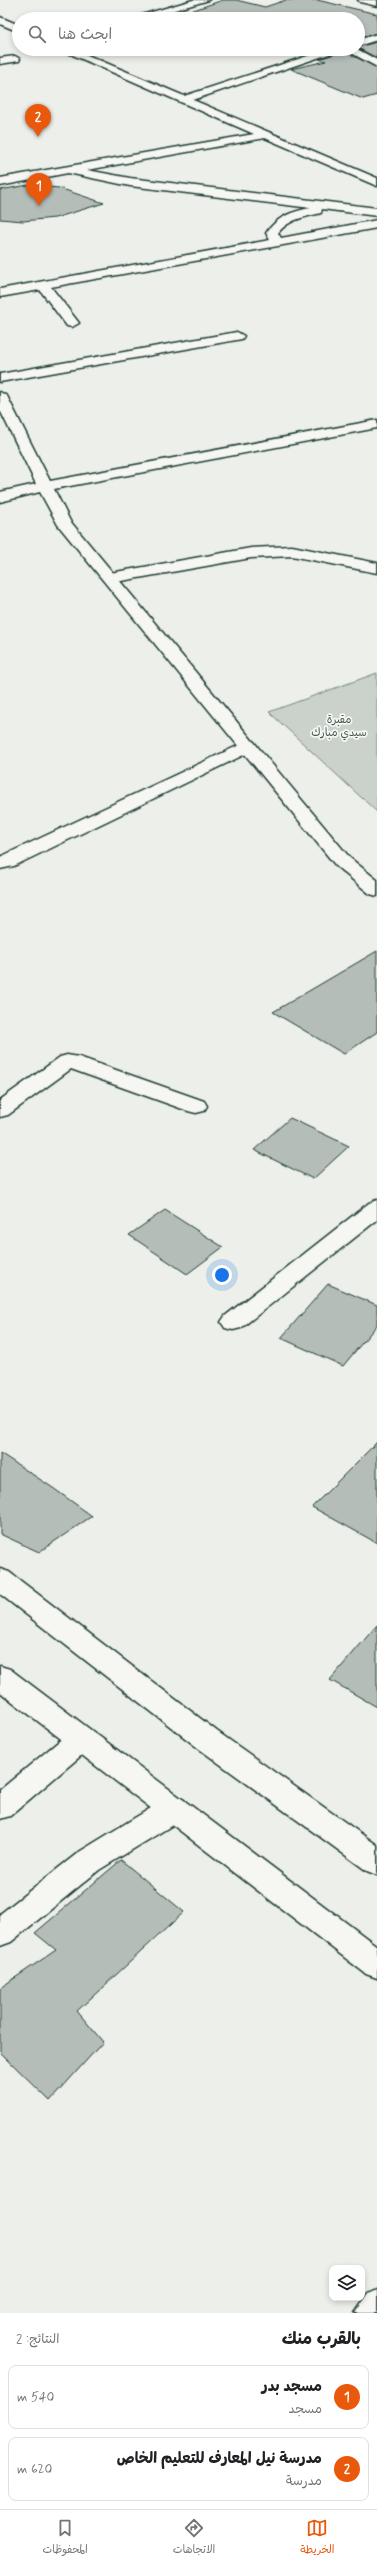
<!DOCTYPE html>
<html lang="ar">
<head>
<meta charset="utf-8">
<style>
  :root { --surface:#fff; --page:#f2f2f2; --text:#202124; --muted:#757577; --line:#e0e0e0; --accent:#ea580c }
  body { margin:0; font-family:Mynerve,"Playpen Sans Arabic",sans-serif; background:var(--page); color:var(--text); direction:rtl }
  .controls { position:absolute; right:12px; bottom:12px; display:grid; overflow:hidden; border-radius:8px; box-shadow:0 2px 6px #0003 }
  .controls button { width:36px; height:36px; display:grid; place-items:center; padding:0; border:0; border-bottom:1px solid var(--line); background:var(--surface); color:var(--text); font:20px sans-serif }
  .you { position:absolute; left:222px; top:1275px; width:14px; height:14px; margin:-10px; border:3px solid #fff; border-radius:50%; background:#1a73e8; box-shadow:0 0 0 6px #1a73e833 }
  .badge { display:grid; place-items:center; width:26px; height:26px; border-radius:50%; background:var(--accent); color:#fff; font-size:13px; font-weight:700 }
  .pin { position:absolute; translate:-50% -33px; filter:drop-shadow(0 1px 2px #0008) }
  .pin::after { content:''; position:absolute; top:21px; width:14px; height:12px; background:inherit; clip-path:polygon(0 0,100% 0,50% 100%) }
  .list { margin:0; padding:0; list-style:none }
  h2 { display:flex; justify-content:space-between; align-items:center; height:52px; margin:0; padding:0 16px; font-size:17px }
  h2 small { font-size:13px; font-weight:400; color:var(--muted) }
  .list li { display:grid; grid-template-columns:26px 1fr auto; gap:12px; align-items:center; box-sizing:border-box; height:64px; margin:0 8px 8px; padding:0 8px; border:1px solid var(--line); border-radius:8px }
  .list b { display:block; font-size:15px; white-space:nowrap }
  .list p { margin:0; font-size:13px; white-space:nowrap; color:var(--muted) }
  .list em { font-size:13px; font-style:normal; color:var(--muted) }
  .icon { flex:none; width:22px; height:22px; fill:none; stroke:currentColor; stroke-width:2; stroke-linecap:round; stroke-linejoin:round }
  .map { position:relative; flex:none; width:377px; height:2313px; overflow:hidden; direction:ltr }
  .search { position:absolute; background:var(--surface); box-shadow:0 2px 6px #0003; left:12px; right:12px; top:12px; height:44px; display:flex; align-items:center; gap:10px; box-sizing:border-box; padding:0 14px; border-radius:22px; color:var(--muted); font-size:15px }
  .sheet { height:196px; background:var(--surface) }
  nav { display:flex; justify-content:space-around; align-items:center; box-sizing:border-box; height:56px; border-top:1px solid var(--line); background:var(--surface); font-size:11px; color:var(--muted) }
  nav a { display:grid; justify-items:center; gap:2px }
  nav .on { color:var(--accent) }
  .map>svg:first-child { display:block }
  .green { fill:#cbd2cc; stroke:#758880 }
  .building { fill:#b4bdb8; stroke:#1f3d34 }
  .lines { fill:none; stroke-linecap:round; stroke-linejoin:round }
  .service-casing { stroke:#1f3d34; stroke-width:3 }
  .minor-casing { stroke:#1f3d34; stroke-width:3 }
  .tertiary-casing { stroke:#1f3d34; stroke-width:3 }
  .secondary-casing { stroke:#1f3d34; stroke-width:3 }
  .service { fill:#f6f6f2; fill-rule:evenodd }
  .minor { fill:#f6f6f2; fill-rule:evenodd }
  .tertiary { fill:#f6f6f2; fill-rule:evenodd }
  .secondary { fill:#f6f6f2; fill-rule:evenodd }
  .labels { text-anchor:middle; dominant-baseline:central; stroke-width:3.5; stroke-linejoin:round; paint-order:stroke }
  .far-park-label { font-size:11px; fill:#415b52; stroke:#f6f6f2 }
</style>
</head>
<body>
<div class="map">
<svg width="377" height="2313" viewBox="0 0 377 2313">
  <rect width="100%" height="100%" fill="#edefea"/>
  <filter id="ink" filterUnits="userSpaceOnUse"><feTurbulence type="fractalNoise" baseFrequency=".025" numOctaves="2"/><feDisplacementMap in="SourceGraphic" scale="8" xChannelSelector="R" yChannelSelector="G"/><feConvolveMatrix kernelMatrix="1 2 1 2 8 2 1 2 1" color-interpolation-filters="sRGB"/></filter>
  <g filter="url(#ink)">
    <polygon class="green" points="377,673 377,812 269,712"/>
    <g class="building">
      <polygon points="223,0 236,0 265,7 286,0 317,0 377,14 377,33 358,38 358,19 181,19 173,17"/>
      <polygon points="377,42 377,58 358,48 358,47"/>
      <polygon points="285,49 324,49 306,55"/>
      <polygon points="344,51 377,68 377,95 363,99 291,69 326,61 319,59"/>
      <polygon points="28,185 59,188 104,203 55,218 23,221 0,219 0,190"/>
      <polygon points="377,951 377,1032 344,1054 273,1012"/>
      <polygon points="290,1118 349,1146 313,1179 254,1150"/>
      <polygon points="165,1210 223,1247 187,1274 129,1235"/>
      <polygon points="328,1284 377,1305 377,1325 343,1366 281,1338"/>
      <polygon points="377,1442 377,1543 312,1507"/>
      <polygon points="0,1453 53,1488 92,1516 39,1552 0,1534"/>
      <polygon points="377,1625 377,1707 330,1680"/>
      <polygon points="121,1860 184,1912 77,2011 103,2042 50,2101 0,2052 0,1988 56,1950 35,1933"/>
    </g>
    <g class="lines">
      <defs>
        <polygon id="service" points="377,2289 377,2313 355,2313 369,2293"/>
        <g id="minor">
          <polygon points="193,0 209,0 144,19 128,19"/>
          <polygon points="358,0 377,0 377,6 360,2"/>
          <polygon points="0,17 19,25 19,32 0,24"/>
          <polygon points="377,34 377,40 358,46 358,40"/>
          <path d="M59,49H73L184,96L329,49H357L377,60V67L344,49L193,100L377,178V186L265,138L87,170L130,178L377,208V216L322,209L321,213C305,217 289,219 278,233L281,238L377,220V228L51,287L79,323L72,327L67,326L40,290L0,297V289L270,240L266,233C277,217 292,211 311,208L130,186L68,173L0,186V178L254,134Z"/>
          <polygon points="15,56 20,59 19,61 0,64 0,58"/>
          <polygon points="237,332 244,336 242,339 0,382 0,374"/>
          <polygon points="292,546 377,563 377,573 292,556 251,558 110,583 102,578 110,573 251,548"/>
          <polygon points="248,741 254,742 257,746 254,750 14,866 0,869 0,857"/>
          <polygon points="67,1055 79,1057 204,1101 207,1106 204,1111 196,1113 188,1111 71,1069 8,1115 0,1117 0,1100 60,1057"/>
          <polygon points="377,1200 377,1220 241,1328 233,1330 225,1328 221,1322 225,1316 369,1203"/>
          <polygon points="80,1728 90,1732 94,1740 90,1748 10,1816 0,1819 0,1790 70,1732"/>
          <polygon points="174,1797 184,1800 188,1809 184,1818 99,1870 11,1942 0,1946 0,1914 79,1852 164,1800"/>
        </g>
        <polygon id="tertiary" points="0,392 7,396 50,481 377,420 377,428 54,489 70,521 350,858 377,880 377,896 370,894 336,866 58,525 40,492 0,502 0,492 36,484 0,410"/>
        <g id="secondary">
          <polygon points="0,1569 9,1572 218,1732 377,1845 377,1875 367,1871 198,1748 0,1594"/>
          <polygon points="0,1666 10,1669 377,1946 377,1978 366,1974 0,1692"/>
        </g>
      </defs>
      <use href="#service" class="service-casing"/>
      <use href="#minor" class="minor-casing"/>
      <use href="#tertiary" class="tertiary-casing"/>
      <use href="#secondary" class="secondary-casing"/>
      <use href="#service" class="service"/>
      <use href="#minor" class="minor"/>
      <use href="#tertiary" class="tertiary"/>
      <use href="#secondary" class="secondary"/>
    </g>
  </g>
  <g class="labels">
    <g class="far-park-label">
      <text x="339" y="720">مقبرة<tspan x="339" dy="13">سيدي مبارك</tspan></text>
    </g>
  </g>
</svg>
<div class="controls">
<button><svg class="icon" aria-label="layers" viewBox="0 0 24 24"><path d="M12 4l9 5-9 5-9-5zM3 14l9 5 9-5"/></svg></button>
</div>
<div class="you"></div>
<div class="pin badge" style="left:39px;top:206px">1</div>
<div class="pin badge" style="left:38px;top:137px">2</div>
<div class="search"><svg class="icon" aria-label="search" viewBox="0 0 24 24"><circle cx="10" cy="10" r="6"/><path d="M15 15l6 6"/></svg>ابحث هنا</div>
</div>
<section class="sheet">
<h2>بالقرب منك<small>النتائج: 2</small></h2>
<ul class="list">
<li><span class="badge">1</span><div><b>مسجد بدر</b><p>مسجد</p></div><em>540 m</em></li>
<li><span class="badge">2</span><div><b>مدرسة نيل المعارف للتعليم الخاص</b><p>مدرسة</p></div><em>620 m</em></li>
</ul>
</section>
<nav>
<a class="on"><svg class="icon" aria-label="map" viewBox="0 0 24 24"><path d="M3 6l6-2 6 2 6-2v14l-6 2-6-2-6 2zM9 4v14M15 6v14"/></svg>الخريطة</a>
<a><svg class="icon" aria-label="directions" viewBox="0 0 24 24"><path d="M12 3l9 9-9 9-9-9zM9 14v-3h6M13 9l2 2-2 2"/></svg>الاتجاهات</a>
<a><svg class="icon" aria-label="saved" viewBox="0 0 24 24"><path d="M7 4h10v16l-5-4-5 4z"/></svg>المحفوظات</a>
</nav>
</body>
</html>
